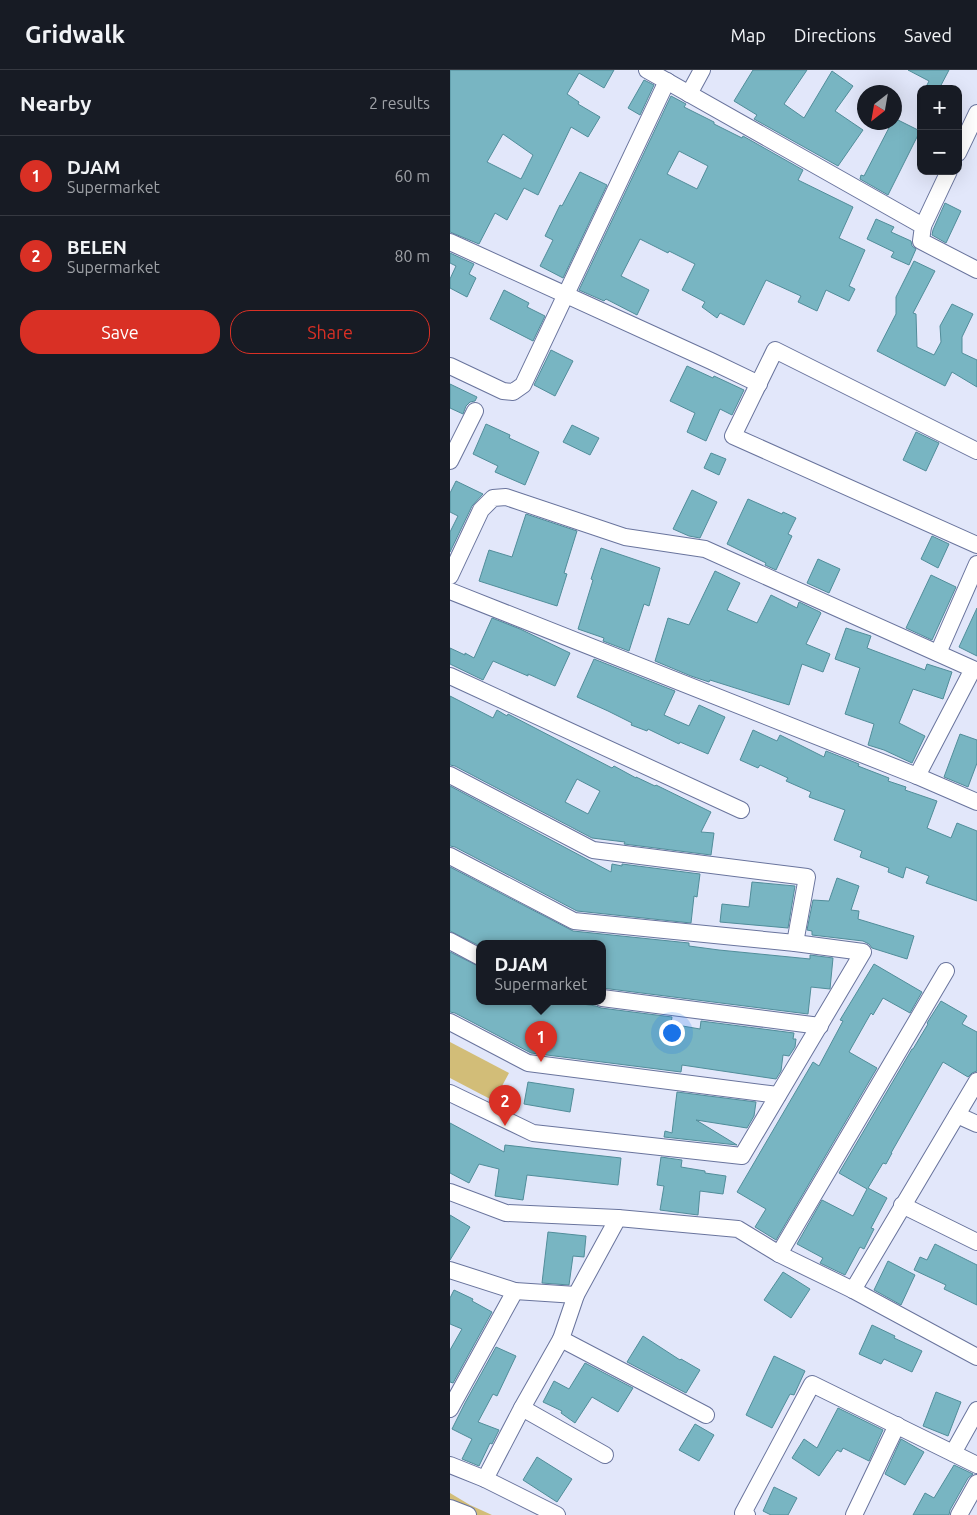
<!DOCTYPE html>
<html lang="en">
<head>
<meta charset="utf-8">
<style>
  :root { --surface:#171b24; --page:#20242c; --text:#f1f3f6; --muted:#9ea1a6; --line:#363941; --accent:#d93025 }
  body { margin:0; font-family:Ubuntu,sans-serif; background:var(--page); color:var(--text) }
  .controls { position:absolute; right:15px; top:15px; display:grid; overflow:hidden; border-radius:10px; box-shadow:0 5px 20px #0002 }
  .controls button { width:45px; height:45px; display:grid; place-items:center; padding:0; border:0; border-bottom:1px solid var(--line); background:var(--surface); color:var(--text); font:25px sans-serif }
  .compass { position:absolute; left:407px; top:15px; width:45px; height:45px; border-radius:50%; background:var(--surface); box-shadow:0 5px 20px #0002; rotate:211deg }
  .you { position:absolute; left:221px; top:962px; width:18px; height:18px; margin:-12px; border:4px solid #fff; border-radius:50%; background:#1a73e8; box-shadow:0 0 0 8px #1a73e833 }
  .badge { display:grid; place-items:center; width:32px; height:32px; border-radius:50%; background:var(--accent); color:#fff; font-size:16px; font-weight:700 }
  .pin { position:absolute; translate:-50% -41px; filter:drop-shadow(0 1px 2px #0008) }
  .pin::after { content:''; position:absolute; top:26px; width:18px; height:15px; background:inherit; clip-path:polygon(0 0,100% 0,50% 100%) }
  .popup { position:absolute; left:26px; top:870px; width:130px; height:65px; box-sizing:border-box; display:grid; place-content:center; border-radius:10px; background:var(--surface); filter:drop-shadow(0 1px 4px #0005); font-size:16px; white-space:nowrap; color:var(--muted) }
  .popup b { font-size:19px; color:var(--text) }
  .popup::after { content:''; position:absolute; left:50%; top:100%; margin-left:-10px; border:10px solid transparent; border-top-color:var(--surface) }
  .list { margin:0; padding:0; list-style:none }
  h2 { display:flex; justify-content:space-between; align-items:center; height:65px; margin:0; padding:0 20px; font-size:21px }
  h2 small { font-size:16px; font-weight:400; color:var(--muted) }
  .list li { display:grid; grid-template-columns:32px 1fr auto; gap:15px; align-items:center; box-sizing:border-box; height:80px; padding:0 20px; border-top:1px solid var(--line) }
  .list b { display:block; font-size:19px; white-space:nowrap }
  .list p { margin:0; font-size:16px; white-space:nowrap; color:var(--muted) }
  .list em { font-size:16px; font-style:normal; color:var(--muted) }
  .actions { display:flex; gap:10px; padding:15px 20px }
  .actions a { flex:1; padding:11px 0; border:1px solid var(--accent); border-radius:20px; text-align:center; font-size:18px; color:var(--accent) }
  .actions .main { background:var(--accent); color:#fff }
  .map { position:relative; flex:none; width:527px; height:1445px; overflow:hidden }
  header { display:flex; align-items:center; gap:30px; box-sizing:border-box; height:70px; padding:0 25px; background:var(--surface); border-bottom:1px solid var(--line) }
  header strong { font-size:24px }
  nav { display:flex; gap:28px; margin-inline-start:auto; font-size:18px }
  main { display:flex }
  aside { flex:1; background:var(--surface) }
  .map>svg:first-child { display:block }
  .green { fill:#d2bd78 }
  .building { fill:#78b5c2; stroke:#518d9a; fill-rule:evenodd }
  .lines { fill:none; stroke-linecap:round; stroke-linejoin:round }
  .minor-casing { stroke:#69749d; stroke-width:18 }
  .minor { stroke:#fff; stroke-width:16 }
</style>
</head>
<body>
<header>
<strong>Gridwalk</strong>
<nav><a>Map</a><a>Directions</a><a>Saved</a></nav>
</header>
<main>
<aside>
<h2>Nearby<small>2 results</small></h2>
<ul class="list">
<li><span class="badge">1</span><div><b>DJAM</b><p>Supermarket</p></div><em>60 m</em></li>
<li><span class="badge">2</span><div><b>BELEN</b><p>Supermarket</p></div><em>80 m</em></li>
</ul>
<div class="actions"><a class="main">Save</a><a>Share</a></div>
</aside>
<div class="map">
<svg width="527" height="1445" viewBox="0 0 527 1445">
  <rect width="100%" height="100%" fill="#e2e7fa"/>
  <g class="green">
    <polygon points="0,972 59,1003 44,1031 0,1008"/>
    <polygon points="0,1423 20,1435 42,1445 0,1445"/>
  </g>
  <g class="building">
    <path d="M0,0H164L154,18L129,3L117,24L129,32L128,34L150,47L138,67L121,57L88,125L74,118L57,150L45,143L29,174L0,162ZM53,64L83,85L71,109L37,92Z"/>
    <polygon points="303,0 357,0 334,34 354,48 382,1 403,16 385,41 413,60 388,96 304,49 307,45 284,31"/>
    <polygon points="458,0 499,0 489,19 475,19 479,11"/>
    <polygon points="194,10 204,15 190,45 178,38"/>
    <path d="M221,26L236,34L234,37L264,52V54L292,68L293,66L353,100L348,110L403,137L389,168L415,180L399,216L405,219L399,231L376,220L367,241L348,232L351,226L316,210L294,255L270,243L267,248L252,237L255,232L232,220L245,194L219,181L218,183L190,169L171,206L199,220L187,245L156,229L154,231L129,220ZM229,81L258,96L247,119L217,104Z"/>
    <polygon points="444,48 470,61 438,125 410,109 411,105 414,106 442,52 444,52"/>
    <polygon points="130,102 157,115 113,208 90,196 103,170 95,166 110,135 112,136"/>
    <polygon points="495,133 511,141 496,173 482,165 483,160"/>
    <polygon points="426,149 444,157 441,162 461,171 462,176 466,179 459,195 441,187 444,182 417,169"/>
    <polygon points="0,183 24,194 19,204 26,208 17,227 0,218 0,209 6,196 0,193"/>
    <polygon points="464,191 485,201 463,243 466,244 467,277 484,285 491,272 490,256 502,234 523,244 512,267 512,283 527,290 527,317 502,302 495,316 427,281 446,244 446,227"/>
    <polygon points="54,220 79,233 77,237 95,246 83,271 40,249"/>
    <polygon points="101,280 123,291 105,326 84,315"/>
    <polygon points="237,296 263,308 264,306 294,320 282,345 270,339 256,371 237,362 245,343 220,331"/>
    <polygon points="0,314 27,327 25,331 20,332 16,336 13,344 0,338"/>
    <polygon points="36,354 60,365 59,368 89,382 75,415 45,402 48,396 23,384"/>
    <polygon points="122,355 149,368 140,385 113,372"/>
    <polygon points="466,362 489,373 476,401 453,390"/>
    <polygon points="261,383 276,389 269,405 254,398"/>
    <polygon points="6,411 33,424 22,436 0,482 0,462 8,446 0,442 0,423"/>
    <polygon points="242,420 267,432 250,468 239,466 223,459"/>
    <polygon points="298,429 332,444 333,442 346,448 338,464 342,466 326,500 315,495 316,493 277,474"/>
    <polygon points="76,444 127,461 114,503 117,504 107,536 29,511 39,480 62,487"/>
    <polygon points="482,466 499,474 488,498 471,489"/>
    <polygon points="151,478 210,498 199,536 194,534 179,581 153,571 154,568 128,559 143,510 141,509"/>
    <polygon points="368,489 390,499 379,523 357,513"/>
    <polygon points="265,501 290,513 277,540 307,553 321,525 347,538 349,532 370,542 371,543 356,574 380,584 373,602 352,594 339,635 260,610 259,612 241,606 205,591 218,548 239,555"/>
    <polygon points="481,505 506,517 482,570 456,558"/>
    <polygon points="527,538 527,586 509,577"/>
    <polygon points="42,548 70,559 120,583 105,616 78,604 78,606 43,591 33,610 0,594 0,578 15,585 15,583 24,588"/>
    <polygon points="396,558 421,566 417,578 475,600 477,594 502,602 493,629 463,619 449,653 475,666 462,693 434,680 418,675 424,654 395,644 410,598 385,589"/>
    <polygon points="144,589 225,621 214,645 239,656 249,635 275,647 258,684 230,672 229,674 198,659 197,661 181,655 182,653 158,641 127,627"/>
    <path d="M0,626L43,648L47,640L57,646L58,644L162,698L164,696L186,708V707L205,716L206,715L261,742L251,762L264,763L261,785L174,774L175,772L142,768L5,696L0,695ZM127,709L150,721L138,744L115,732Z"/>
    <polygon points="303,660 327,671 330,665 374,687 376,681 409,694 408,696 439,708 438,711 456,717 455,720 487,731 477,758 501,768 507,753 527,761 527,831 476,813 479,806 456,797 453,808 438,802 439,798 410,787 412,781 384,770 395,740 359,727 361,722 336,711 338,708 310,695 308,698 290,690"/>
    <polygon points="510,664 527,670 527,693 518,717 494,707"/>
    <polygon points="0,716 161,802 162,794 172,796 172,794 250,804 247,827 244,826 241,853 127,841 5,777 0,776"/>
    <polygon points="0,797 123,861 239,873 239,876 269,880 360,889 360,885 383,888 380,919 361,917 358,944 152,918 152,873 30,873 30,876 0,861"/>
    <polygon points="387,808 409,816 401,840 409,841 408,849 464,866 457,889 422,878 419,874 413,871 362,865 362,861 357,860 363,830 379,831"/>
    <polygon points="302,812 345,816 338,858 270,852 272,834 299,837"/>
    <polygon points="0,882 30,897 30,931 112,931 146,936 151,938 222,947 221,954 250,959 251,951 344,963 343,969 346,969 345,977 339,986 333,985 331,1001 326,1009 232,995 231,1002 81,983 5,943 0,942"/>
    <polygon points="424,894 472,922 460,943 433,928 423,945 421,943 399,982 427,998 326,1170 305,1157 316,1139 287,1122 363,992 369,996 393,951 390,950"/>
    <polygon points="491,931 517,946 512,954 527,962 527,1001 522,1003 518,1007 493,992 441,1083 442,1083 436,1094 433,1093 418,1118 437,1128 421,1158 424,1159 414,1179 410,1177 395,1205 370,1193 373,1188 347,1174 372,1130 403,1146 417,1119 389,1103 462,979 463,979 478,954 477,953"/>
    <polygon points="78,1012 124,1019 120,1042 74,1034"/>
    <polygon points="227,1022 306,1032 304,1046 297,1058 246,1050 287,1075 214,1067 215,1061 222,1063"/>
    <polygon points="0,1053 54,1082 55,1075 171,1088 168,1115 77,1105 73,1130 45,1126 49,1099 29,1094 19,1113 0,1103"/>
    <polygon points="211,1087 232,1090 231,1097 255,1101 255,1103 276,1106 273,1124 250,1121 248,1145 210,1140 214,1116 207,1115"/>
    <polygon points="0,1145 20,1157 0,1190"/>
    <polygon points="98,1162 136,1166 134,1187 123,1186 119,1215 92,1213"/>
    <polygon points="485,1174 527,1195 527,1235 494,1219 496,1215 464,1200 470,1187 477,1190"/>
    <polygon points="438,1191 465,1205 451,1235 424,1220"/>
    <polygon points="333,1202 360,1219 341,1248 314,1230"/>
    <polygon points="4,1220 23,1229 22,1231 42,1242 3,1313 0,1312 0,1280 12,1259 0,1254 0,1228"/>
    <polygon points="422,1255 445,1266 444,1268 472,1281 462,1302 434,1289 431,1294 409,1284"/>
    <polygon points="193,1266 230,1290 231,1289 250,1300 236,1323 177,1292"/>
    <polygon points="46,1277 66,1286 47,1326 43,1324 28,1352 49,1360 42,1374 40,1373 29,1396 12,1389 22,1369 2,1359 15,1333"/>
    <polygon points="324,1286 355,1301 344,1325 340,1324 322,1358 296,1345"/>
    <polygon points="135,1293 183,1318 168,1342 142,1327 125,1353 111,1343 112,1341 93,1332 104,1311 119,1319"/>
    <polygon points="486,1322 511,1332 498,1366 473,1356"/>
    <polygon points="388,1338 433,1360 419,1391 393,1378 391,1382 387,1380 369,1406 342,1388 354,1369 367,1378"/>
    <polygon points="245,1354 264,1365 249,1391 229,1380"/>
    <polygon points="451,1369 474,1382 455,1415 435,1404"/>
    <polygon points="87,1387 122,1409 107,1432 73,1410"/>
    <polygon points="504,1395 523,1404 518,1408 500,1440 499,1445 463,1445 475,1423 484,1428"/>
    <polygon points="324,1417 347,1428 338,1445 321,1445 313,1441"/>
  </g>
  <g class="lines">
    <defs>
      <g id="minor">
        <polyline points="197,0 473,156 471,171 527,200"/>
        <polyline points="239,24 252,0"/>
        <polyline points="508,83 527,43"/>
        <polyline points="473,156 499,101"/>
        <polyline points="0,172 261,291 309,314"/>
        <polyline points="0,296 53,321 63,322 73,315 217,11"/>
        <polyline points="527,381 325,280 283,366 527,475"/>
        <polyline points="0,391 25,341"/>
        <polyline points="0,506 31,440 43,428 56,427 175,467 255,479 523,599 467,706"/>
        <polyline points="0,521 467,706 527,732"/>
        <polyline points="488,583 527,494"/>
        <polyline points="0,606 291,740"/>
        <polyline points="0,705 143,780 357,807 345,873"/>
        <polyline points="0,786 124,851 345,873 413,882 292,1086 83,1063 0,1023"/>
        <polyline points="0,871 30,887"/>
        <polyline points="152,928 370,956"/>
        <polyline points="0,952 78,993 328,1025"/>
        <polyline points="507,1045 527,1054"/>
        <polyline points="0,1122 56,1143 168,1148 288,1159 329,1184 403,1220 527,1287"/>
        <polyline points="452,1135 527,1172"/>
        <polyline points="168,1148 126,1225 111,1269 256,1345"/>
        <polyline points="329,1184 496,901"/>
        <polyline points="0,1200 65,1221 126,1225"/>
        <polyline points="403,1220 527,1011"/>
        <polyline points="72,1338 155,1385"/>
        <polyline points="0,1339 65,1221"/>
        <polyline points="503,1383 527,1340"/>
        <polyline points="0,1395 35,1409 107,1445"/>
        <polyline points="35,1409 72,1338 111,1269"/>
        <polyline points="0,1438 18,1445"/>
        <polyline points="297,1445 293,1443 362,1314 527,1395"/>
        <polyline points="404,1445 447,1355"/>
        <polyline points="509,1445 527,1413"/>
      </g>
    </defs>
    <use href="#minor" class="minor-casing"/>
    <use href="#minor" class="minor"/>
  </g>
</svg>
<div class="controls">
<button>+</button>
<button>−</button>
</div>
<svg class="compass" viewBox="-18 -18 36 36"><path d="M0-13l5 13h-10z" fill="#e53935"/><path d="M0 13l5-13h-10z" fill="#9ea1a6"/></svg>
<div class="you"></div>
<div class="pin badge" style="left:91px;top:992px">1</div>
<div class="popup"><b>DJAM</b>Supermarket</div>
<div class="pin badge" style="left:55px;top:1056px">2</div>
</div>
</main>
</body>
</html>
